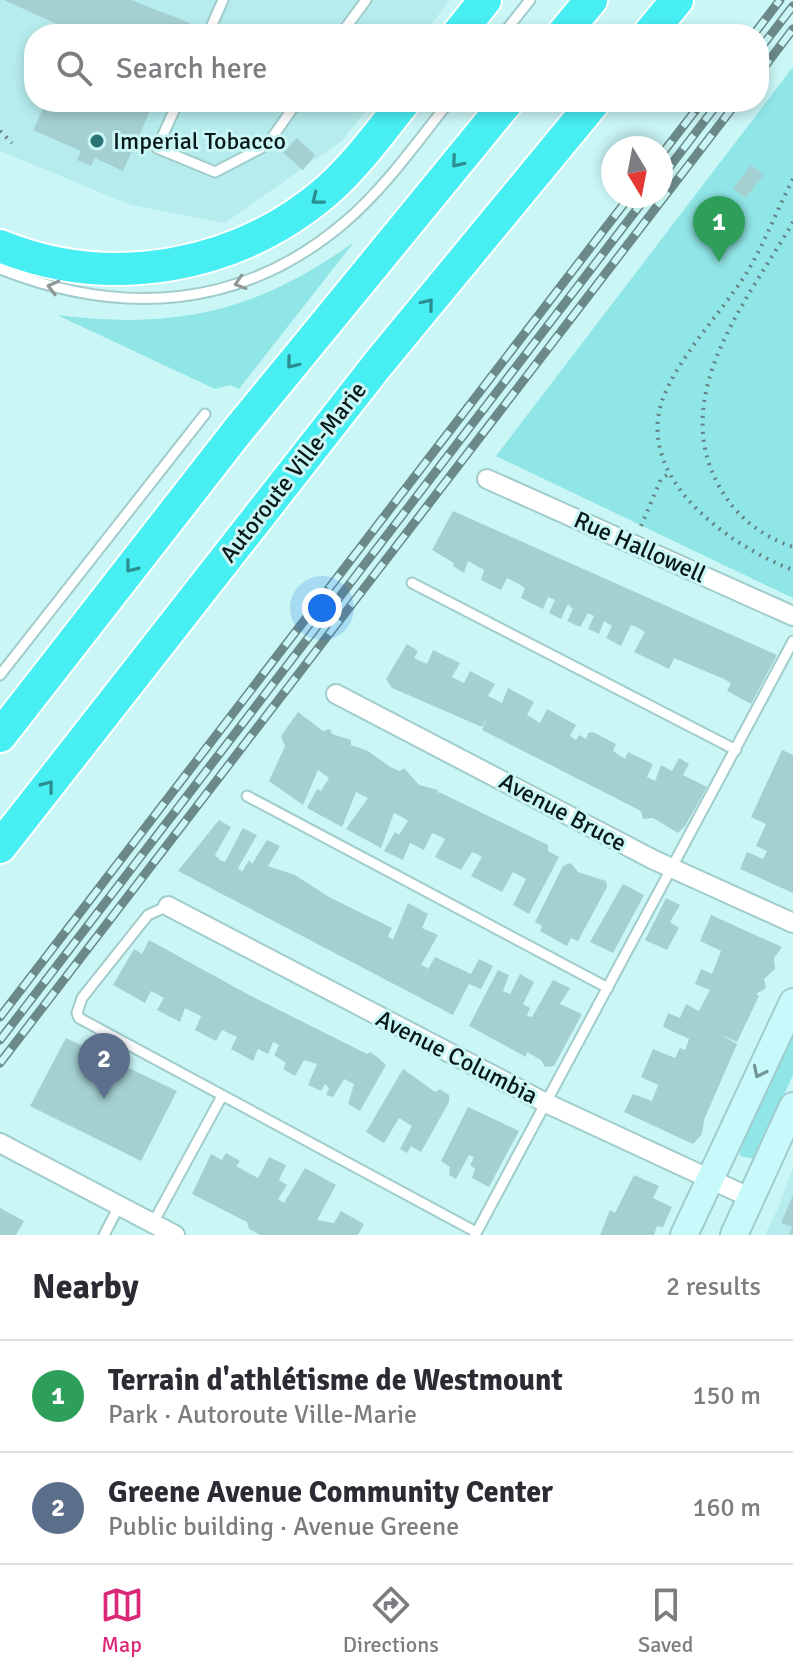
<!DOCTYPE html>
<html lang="en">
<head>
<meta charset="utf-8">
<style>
  :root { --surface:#fff; --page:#f7f7f7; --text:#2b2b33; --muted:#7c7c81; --line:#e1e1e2; --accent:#db2777 }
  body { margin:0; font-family:Signika,sans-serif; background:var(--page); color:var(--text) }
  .compass { position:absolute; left:601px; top:136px; width:72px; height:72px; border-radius:50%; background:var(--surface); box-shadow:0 4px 12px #0003; rotate:170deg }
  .you { position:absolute; left:322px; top:608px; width:28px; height:28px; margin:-20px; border:6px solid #fff; border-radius:50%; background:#1a73e8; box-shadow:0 0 0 12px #1a73e833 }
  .badge { display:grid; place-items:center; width:52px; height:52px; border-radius:50%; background:var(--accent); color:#fff; font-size:26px; font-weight:700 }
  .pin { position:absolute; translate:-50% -66px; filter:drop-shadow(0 2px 4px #0008) }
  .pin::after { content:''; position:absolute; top:42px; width:28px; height:24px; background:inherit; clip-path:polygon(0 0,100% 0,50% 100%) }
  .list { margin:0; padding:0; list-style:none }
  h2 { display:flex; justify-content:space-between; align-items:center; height:104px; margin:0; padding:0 32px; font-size:34px }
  h2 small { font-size:26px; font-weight:400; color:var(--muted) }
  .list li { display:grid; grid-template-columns:52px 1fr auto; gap:24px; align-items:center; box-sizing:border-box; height:112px; padding:0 32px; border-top:2px solid var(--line) }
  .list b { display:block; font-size:30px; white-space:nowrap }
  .list p { margin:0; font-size:26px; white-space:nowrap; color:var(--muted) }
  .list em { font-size:26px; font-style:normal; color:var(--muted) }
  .icon { flex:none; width:44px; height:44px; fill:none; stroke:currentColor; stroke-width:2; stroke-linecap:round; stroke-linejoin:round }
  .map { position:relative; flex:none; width:793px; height:1235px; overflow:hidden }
  .search { position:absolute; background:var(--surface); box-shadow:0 4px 12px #0003; left:24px; right:24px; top:24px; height:88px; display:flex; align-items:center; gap:20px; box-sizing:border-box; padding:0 28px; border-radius:32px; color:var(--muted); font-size:30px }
  .sheet { height:328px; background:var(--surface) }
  nav { display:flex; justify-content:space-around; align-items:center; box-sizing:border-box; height:112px; border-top:2px solid var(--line); background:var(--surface); font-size:22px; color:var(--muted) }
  nav a { display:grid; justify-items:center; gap:4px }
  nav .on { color:var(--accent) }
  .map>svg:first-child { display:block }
  .built { fill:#b6eced }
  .green { fill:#90e5e6 }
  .building { fill:#a5d0d1 }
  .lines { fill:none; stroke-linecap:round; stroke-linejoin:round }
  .lane-casing { stroke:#a1cccc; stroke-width:13 }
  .street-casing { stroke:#a1cccc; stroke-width:22 }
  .secondary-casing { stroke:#a1cccc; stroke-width:30 }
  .highway-casing { stroke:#fff; stroke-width:36 }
  .path { stroke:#658282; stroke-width:4; stroke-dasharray:2 6; stroke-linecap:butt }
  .lane { stroke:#fff; stroke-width:9 }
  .street { stroke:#fff; stroke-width:18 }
  .secondary { stroke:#c8fafb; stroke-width:26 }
  .highway { stroke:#47eff3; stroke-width:32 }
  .rail-casing { stroke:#6b8989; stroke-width:9 }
  .rail { stroke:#caf6f6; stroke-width:6; stroke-dasharray:18; stroke-linecap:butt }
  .oneway { stroke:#2b8e90 }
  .oneway2 { stroke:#909797 }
  .oneway3 { stroke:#729495 }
  .poi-dot { fill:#2a7475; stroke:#caf6f6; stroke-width:3 }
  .labels { text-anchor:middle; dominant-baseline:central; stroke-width:6; stroke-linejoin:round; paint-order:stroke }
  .poi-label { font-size:24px; fill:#081818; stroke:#caf6f6; text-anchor:start }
  .street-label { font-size:24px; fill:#081818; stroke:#caf6f6 }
</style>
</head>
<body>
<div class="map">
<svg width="793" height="1235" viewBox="0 0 793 1235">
  <rect width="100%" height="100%" fill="#caf6f6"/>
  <g class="built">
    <polygon points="0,0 450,0 424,34 34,34 34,102 372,102 343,140 225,223 131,205 0,151"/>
    <polygon points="793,1167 793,1235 765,1235 779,1206"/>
  </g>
  <g class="green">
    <polygon points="793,67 793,598 496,456"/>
    <path d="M354,242L239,389L230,385L215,389L57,315C175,330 257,312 354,242Z"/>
    <polygon points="793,1032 793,1075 755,1159 740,1156 739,1151"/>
  </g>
  <g class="building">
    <polygon points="4,0 131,0 190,23 185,34 79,34"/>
    <polygon points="46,102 154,102 123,171 95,158 91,166 77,160 81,151 33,130"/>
    <polygon points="297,138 315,155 303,170 283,153"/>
    <polygon points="751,165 764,175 745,198 733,188"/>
    <polygon points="453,511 777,655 751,704 727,691 731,683 724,679 674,658 669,669 634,652 645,632 639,628 631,625 621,646 606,638 612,626 604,621 599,634 588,629 594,616 588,613 580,627 567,621 573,609 568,604 561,619 549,613 555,600 548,597 543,609 521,598 525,588 517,583 507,578 501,590 481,580 484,570 468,561 464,573 453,566 454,563 432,550"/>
    <polygon points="407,644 418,651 414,658 427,664 433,650 460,663 452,677 464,683 470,671 495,684 488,696 502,703 508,688 534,702 527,715 540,723 547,709 576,725 570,736 576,740 579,735 586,739 588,733 593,732 616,744 613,751 625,759 628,752 653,764 647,777 655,781 661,765 672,771 679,758 689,764 683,775 707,787 685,826 678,833 653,818 643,819 641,811 482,730 487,718 482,727 392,688 386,679"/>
    <polygon points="298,712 323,731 330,729 332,734 351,740 351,745 368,751 390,767 400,771 404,768 419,785 438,790 437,795 439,792 548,845 548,851 559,857 529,914 513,905 526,879 513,872 502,892 471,876 482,857 477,854 472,852 461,870 435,857 445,839 439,836 432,833 424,850 410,843 403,860 384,851 395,832 399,835 408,821 402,817 394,813 381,848 346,829 368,798 356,792 342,827 307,808 317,789 321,791 329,778 318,770 303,805 269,781 285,746 281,736"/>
    <polygon points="782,750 793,755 793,893 740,869 747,852 763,859 767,851 756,846 766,824 751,817"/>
    <polygon points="219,820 231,827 215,855 220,860 225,862 243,828 257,835 238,868 242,872 249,860 252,864 267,840 280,846 268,866 295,875 329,897 392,928 388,936 393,940 408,903 428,914 422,928 438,935 421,965 428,968 423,978 435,957 471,974 479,959 493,966 481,989 469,984 453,1015 178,871"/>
    <polygon points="571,863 578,872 606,881 607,887 578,941 571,938 567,946 540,931 542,926 535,922 563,866"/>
    <polygon points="623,884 644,895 613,953 590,942"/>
    <polygon points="666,898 680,905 670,922 679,928 667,950 645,940"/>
    <polygon points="711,915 782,947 774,958 775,969 764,979 766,988 756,994 759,996 737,1042 720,1034 737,1044 704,1120 702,1134 693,1144 624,1112 633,1094 652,1101 658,1085 641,1077 653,1049 675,1058 680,1048 685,1050 689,1039 663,1027 668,1013 680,1018 686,1004 699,1011 710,990 695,984 701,969 712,974 721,951 700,941"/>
    <polygon points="149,940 251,996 367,1054 370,1052 376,1056 386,1065 360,1111 348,1104 354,1084 344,1079 333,1097 326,1095 329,1088 325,1084 321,1091 308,1085 317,1064 304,1060 295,1076 283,1069 286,1063 274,1055 279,1045 273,1042 268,1054 258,1049 253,1061 231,1049 237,1037 222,1030 216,1041 195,1030 201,1016 185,1008 180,1022 157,1010 164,998 151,991 145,1003 113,985 134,949 142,954"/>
    <polygon points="498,970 509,975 503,991 510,994 520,974 534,982 523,1004 530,1008 527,1016 532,1017 553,980 570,988 560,1004 582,1014 554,1066 545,1067 541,1060 527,1052 526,1057 469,1026"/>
    <polygon points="66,1038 177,1091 141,1161 30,1106"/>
    <polygon points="403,1069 435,1092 440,1089 449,1095 449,1102 421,1152 411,1146 407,1153 400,1149 412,1126 399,1118 384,1143 366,1132"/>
    <polygon points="468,1107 519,1131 489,1187 472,1178 475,1169 470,1165 474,1157 469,1155 456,1179 449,1175 450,1167 441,1161"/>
    <polygon points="226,1153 240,1161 236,1166 258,1178 269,1157 286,1165 279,1180 287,1185 278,1199 284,1203 305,1168 336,1185 317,1220 334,1223 341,1211 364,1224 358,1235 260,1235 249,1229 247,1222 192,1194 211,1154 222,1160"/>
    <polygon points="634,1175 659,1186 653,1198 672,1207 663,1227 657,1226 654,1235 600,1235 610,1210 615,1213"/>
    <polygon points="793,1195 793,1235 789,1235 792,1227 781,1223"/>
    <polygon points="0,1208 24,1221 16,1235 0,1235"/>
  </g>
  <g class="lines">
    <defs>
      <g id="lane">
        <polyline points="208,34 223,0"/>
        <polyline points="341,34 366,0"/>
        <polyline points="503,34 530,0"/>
        <polyline points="178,102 157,148 215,172 267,145 297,102"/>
        <path d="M0,269C122,317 242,310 345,222C385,188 416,143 449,102"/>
        <polyline points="412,583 736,750"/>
        <polyline points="0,675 205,414"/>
        <polyline points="247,796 608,988"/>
        <polyline points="168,906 148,915 82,998 77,1013 79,1018 476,1232"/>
        <polyline points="153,1223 222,1096"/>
        <polyline points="104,1235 119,1206"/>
        <polyline points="475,1235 793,641"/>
      </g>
      <g id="street">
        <polyline points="487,479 793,616"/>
        <polyline points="336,694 654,860 793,923"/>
        <polyline points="168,906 546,1103 751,1198"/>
        <polyline points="0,1143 175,1235"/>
      </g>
      <g id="secondary">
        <polyline points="684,1235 793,1002"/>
        <polyline points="734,1235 793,1106"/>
      </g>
      <g id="highway">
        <polyline points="458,34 485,0"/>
        <polyline points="563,34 591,0"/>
        <polyline points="649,34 677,0"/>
        <path d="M0,246C111,291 238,268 328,190C357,164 380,132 404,102"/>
        <polyline points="0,736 236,433 507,102"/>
        <polyline points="0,847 378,364 594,102"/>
      </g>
    </defs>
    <use href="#lane" class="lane-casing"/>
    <use href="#street" class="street-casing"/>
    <use href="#secondary" class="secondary-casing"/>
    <use href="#highway" class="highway-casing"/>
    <g class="path">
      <polyline points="0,131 12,143"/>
      <path d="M793,179C776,211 764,246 744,277C719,315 675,361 661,404C638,482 732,547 793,570"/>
      <path d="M793,222C748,300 668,394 719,486C735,516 761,536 793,547"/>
      <polyline points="641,526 661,479 670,473"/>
    </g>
    <use href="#lane" class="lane"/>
    <use href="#street" class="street"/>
    <use href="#secondary" class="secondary"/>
    <use href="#highway" class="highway"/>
    <defs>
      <g id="rail">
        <polyline points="754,34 780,0"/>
        <polyline points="759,50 793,6"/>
        <polyline points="759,74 793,29"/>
        <polyline points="661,155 702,102"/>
        <polyline points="661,178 719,102"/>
        <polyline points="0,1017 630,196"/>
        <polyline points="0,1040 647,196"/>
        <polyline points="0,1063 737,102"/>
      </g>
    </defs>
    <use href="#rail" class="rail-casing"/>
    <use href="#rail" class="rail"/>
  </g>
  <defs><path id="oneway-chevron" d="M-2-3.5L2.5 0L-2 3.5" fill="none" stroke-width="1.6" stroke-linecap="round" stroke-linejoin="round" transform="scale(2)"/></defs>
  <g class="oneway">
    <use href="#oneway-chevron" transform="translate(457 162) rotate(130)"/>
    <use href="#oneway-chevron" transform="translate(317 199) rotate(142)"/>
    <use href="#oneway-chevron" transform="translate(428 304) rotate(-51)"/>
    <use href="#oneway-chevron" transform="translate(292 363) rotate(129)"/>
    <use href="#oneway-chevron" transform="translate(131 567) rotate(128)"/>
    <use href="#oneway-chevron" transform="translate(48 786) rotate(-52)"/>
  </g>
  <g class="oneway2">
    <use href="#oneway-chevron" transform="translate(240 283) rotate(162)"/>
    <use href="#oneway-chevron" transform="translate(53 287) rotate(-165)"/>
  </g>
  <use class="oneway3" href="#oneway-chevron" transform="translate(759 1072) rotate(116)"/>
  <circle class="poi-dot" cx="97" cy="141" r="8"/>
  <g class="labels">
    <g class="poi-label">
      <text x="113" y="141">Imperial Tobacco</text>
    </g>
    <g class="street-label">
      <text transform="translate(293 472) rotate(-52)">Autoroute Ville-Marie</text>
      <text transform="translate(640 547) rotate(24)">Rue Hallowell</text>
      <text transform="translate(563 812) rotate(28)">Avenue Bruce</text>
      <text transform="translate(457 1057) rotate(27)">Avenue Columbia</text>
    </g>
  </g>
</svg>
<svg class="compass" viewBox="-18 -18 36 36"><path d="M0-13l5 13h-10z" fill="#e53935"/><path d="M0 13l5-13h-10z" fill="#7c7c81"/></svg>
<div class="you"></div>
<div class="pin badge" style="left:719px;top:262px;background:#2e9e5b">1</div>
<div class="pin badge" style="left:104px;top:1099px;background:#5c6f8a">2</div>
<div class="search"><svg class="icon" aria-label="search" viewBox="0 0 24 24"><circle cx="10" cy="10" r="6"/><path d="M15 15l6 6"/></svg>Search here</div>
</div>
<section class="sheet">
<h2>Nearby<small>2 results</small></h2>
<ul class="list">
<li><span class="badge" style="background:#2e9e5b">1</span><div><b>Terrain d'athlétisme de Westmount</b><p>Park · Autoroute Ville-Marie</p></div><em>150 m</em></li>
<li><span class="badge" style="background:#5c6f8a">2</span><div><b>Greene Avenue Community Center</b><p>Public building · Avenue Greene</p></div><em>160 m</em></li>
</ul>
</section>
<nav>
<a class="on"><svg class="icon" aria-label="map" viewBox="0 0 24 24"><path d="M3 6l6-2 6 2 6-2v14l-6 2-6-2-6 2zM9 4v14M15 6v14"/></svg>Map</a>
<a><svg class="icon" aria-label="directions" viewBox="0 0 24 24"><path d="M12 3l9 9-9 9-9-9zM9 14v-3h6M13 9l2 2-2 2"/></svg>Directions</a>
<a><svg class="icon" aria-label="saved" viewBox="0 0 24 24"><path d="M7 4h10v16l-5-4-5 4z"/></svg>Saved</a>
</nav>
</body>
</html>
